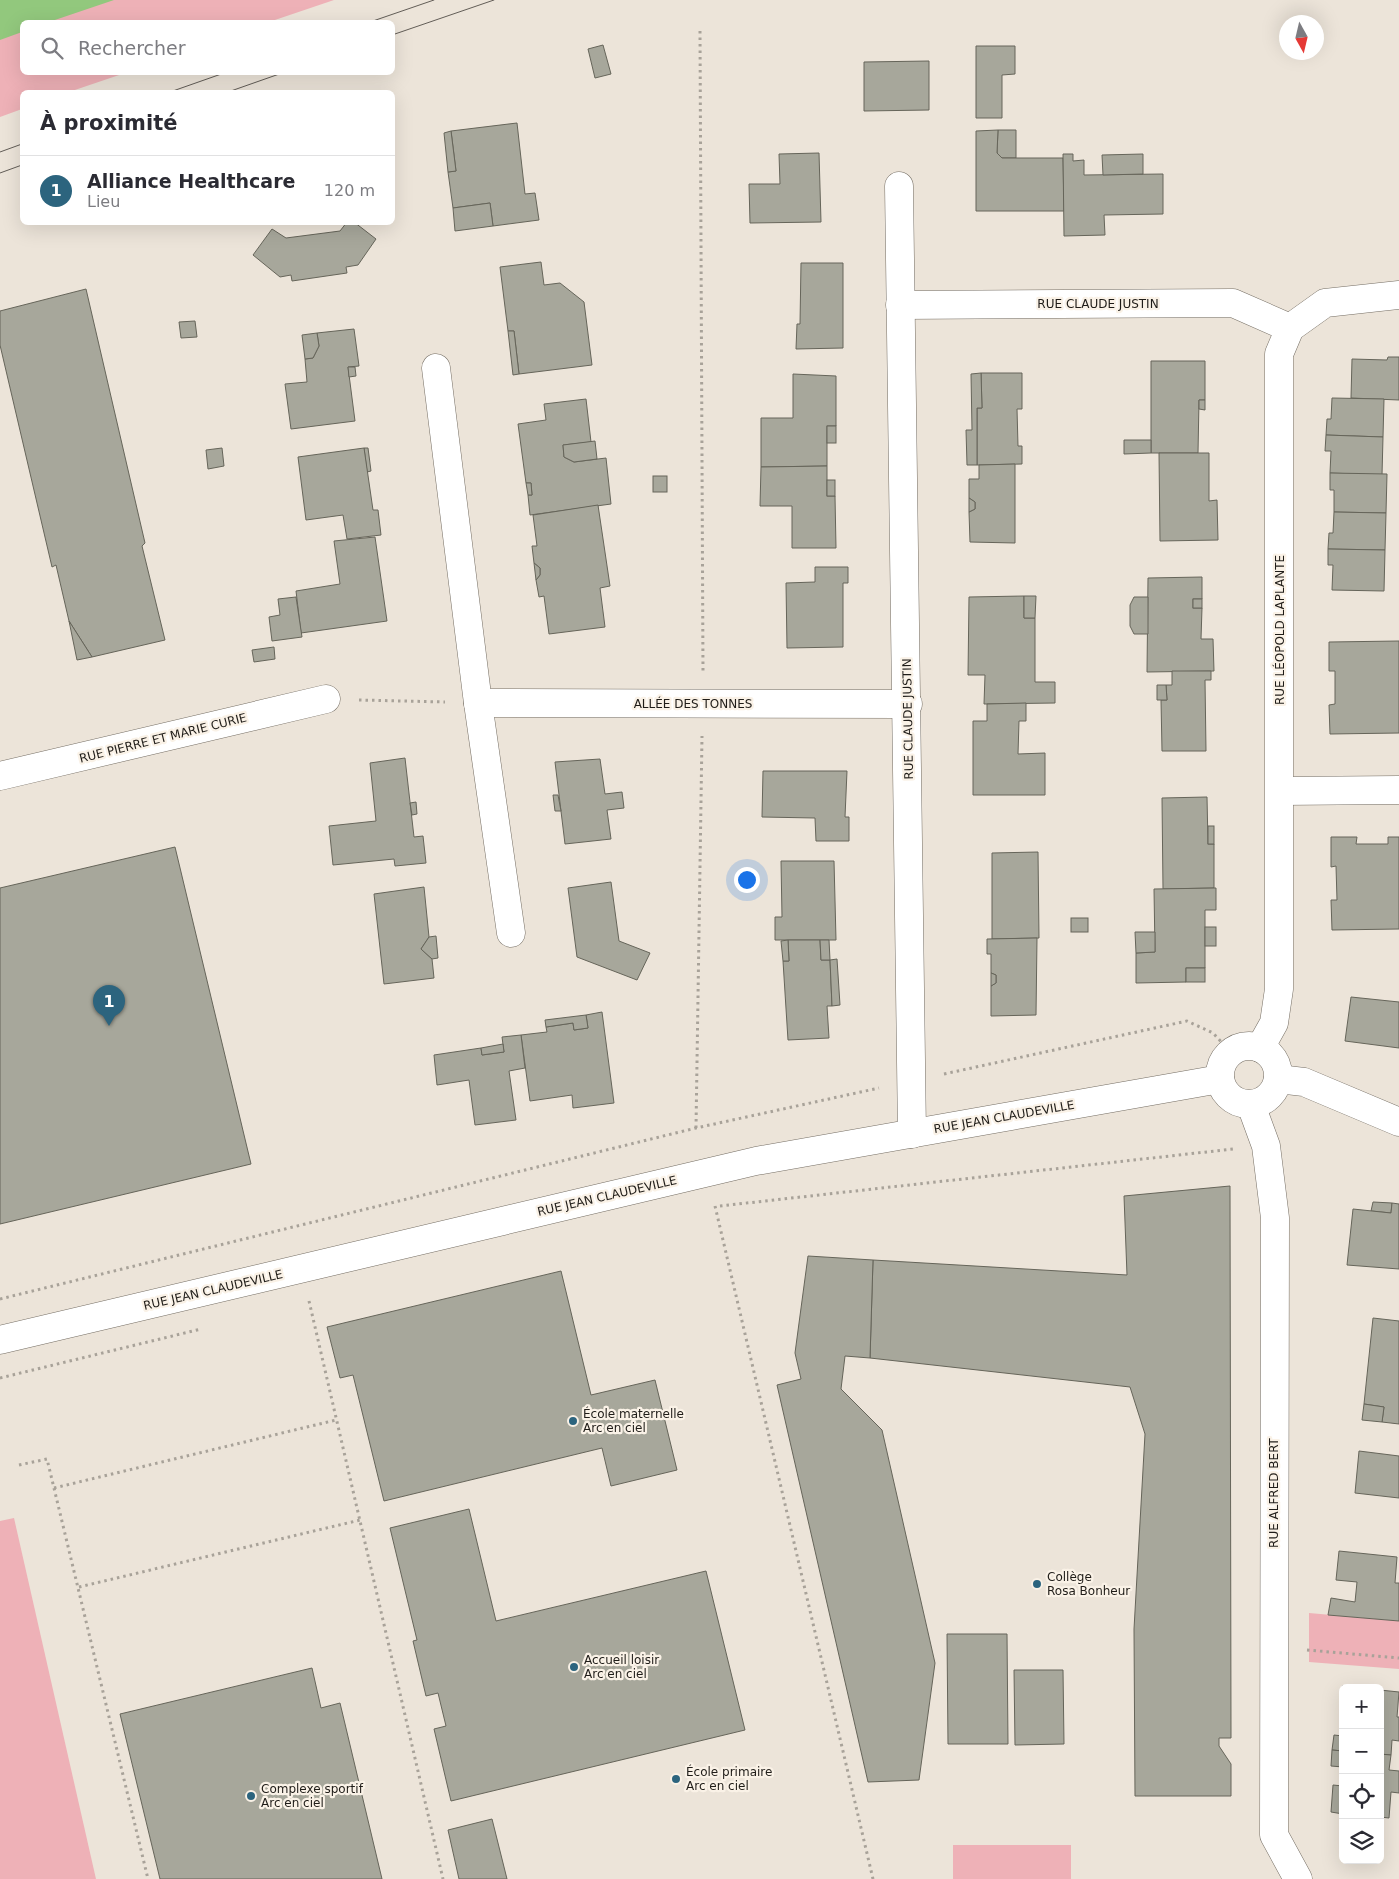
<!DOCTYPE html>
<html lang="fr">
<head>
<meta charset="utf-8">
<style>
  :root { --surface:#fff; --page:#f2f2f3; --text:#2b2b33; --muted:#7c7c81; --line:#e1e1e2; --accent:#2c647e }
  body { margin:0; font-family:"DejaVu Sans",sans-serif; background:var(--page); color:var(--text) }
  .controls { position:absolute; right:15px; bottom:15px; display:grid; overflow:hidden; border-radius:8px; box-shadow:0 5px 20px #0002 }
  .controls button { width:45px; height:45px; display:grid; place-items:center; padding:0; border:0; border-bottom:1px solid var(--line); background:var(--surface); color:var(--text); font:25px sans-serif }
  .compass { position:absolute; left:1279px; top:15px; width:45px; height:45px; border-radius:50%; background:var(--surface); box-shadow:0 5px 20px #0002; rotate:172deg }
  .you { position:absolute; left:746px; top:879px; width:18px; height:18px; margin:-12px; border:4px solid #fff; border-radius:50%; background:#1a73e8; box-shadow:0 0 0 8px #1a73e833 }
  .badge { display:grid; place-items:center; width:32px; height:32px; border-radius:50%; background:var(--accent); color:#fff; font-size:16px; font-weight:700 }
  .pin { position:absolute; translate:-50% -41px; filter:drop-shadow(0 1px 2px #0008) }
  .pin::after { content:''; position:absolute; top:26px; width:18px; height:15px; background:inherit; clip-path:polygon(0 0,100% 0,50% 100%) }
  .list { margin:0; padding:0; list-style:none }
  h2 { display:flex; justify-content:space-between; align-items:center; height:65px; margin:0; padding:0 20px; font-size:21px }
  h2 small { font-size:16px; font-weight:400; color:var(--muted) }
  .list li { display:grid; grid-template-columns:32px 1fr auto; gap:15px; align-items:center; box-sizing:border-box; height:70px; padding:0 20px; border-top:1px solid var(--line) }
  .list b { display:block; font-size:19px; white-space:nowrap }
  .list p { margin:0; font-size:16px; white-space:nowrap; color:var(--muted) }
  .list em { font-size:16px; font-style:normal; color:var(--muted) }
  .icon { flex:none; width:28px; height:28px; fill:none; stroke:currentColor; stroke-width:2; stroke-linecap:round; stroke-linejoin:round }
  .map { position:relative; flex:none; width:1399px; height:1879px; overflow:hidden }
  .search { position:absolute; background:var(--surface); box-shadow:0 5px 20px #0002; left:20px; top:20px; width:375px; height:55px; display:flex; align-items:center; gap:12px; box-sizing:border-box; padding:0 18px; border-radius:8px; color:var(--muted); font-size:19px }
  .panel { position:absolute; background:var(--surface); box-shadow:0 5px 20px #0002; left:20px; top:90px; width:375px; height:135px; border-radius:8px }
  .map>svg:first-child { display:block }
  .green { fill:#eeb1b7 }
  .water { fill:#92c87d }
  .building { fill:#a7a79b; stroke:#66655a }
  .lines { fill:none; stroke-linecap:round; stroke-linejoin:round }
  .minor-casing { stroke:#746d63; stroke-width:29 }
  .path { stroke:#a8a299; stroke-width:3; stroke-dasharray:2.5 4; stroke-linecap:butt }
  .minor { stroke:#fff; stroke-width:28 }
  .tram { stroke:#625d57; stroke-width:1 }
  .poi-dot { fill:#2c647e; stroke:#faf2e7; stroke-width:2 }
  .labels { text-anchor:middle; dominant-baseline:central; stroke-width:4.5; stroke-linejoin:round; paint-order:stroke }
  .street-label { font-size:12px; fill:#1f1c18; stroke:#faf2e7 }
  .poi-label { font-size:12px; fill:#1f1c18; stroke:#faf2e7; text-anchor:start }
</style>
</head>
<body>
<div class="map">
<svg width="1399" height="1879" viewBox="0 0 1399 1879">
  <rect width="100%" height="100%" fill="#ece4d9"/>
  <g class="green">
    <polygon points="0,0 334,0 269,22 22,22 22,72 125,73 69,92 22,92 22,109 0,117"/>
    <polygon points="14,1518 96,1879 0,1879 0,1521"/>
    <polygon points="1309,1613 1399,1621 1399,1669 1309,1662"/>
    <rect x="953" y="1845" width="118" height="34"/>
  </g>
  <polygon class="water" points="0,0 114,0 49,22 22,22 22,32 0,40"/>
  <g class="building">
    <polygon points="603,45 611,74 595,78 588,49"/>
    <polygon points="976,46 1015,46 1015,74 1002,75 1002,118 976,118"/>
    <polygon points="929,61 929,110 864,111 864,62"/>
    <polygon points="517,123 525,194 535,193 539,220 493,226 490,203 453,208 448,172 456,171 451,131"/>
    <polygon points="998,130 1016,130 1016,158 1002,158 997,153"/>
    <polygon points="998,130 997,153 1002,158 1063,158 1064,211 976,211 976,131"/>
    <polygon points="451,131 456,171 448,172 444,133"/>
    <polygon points="819,153 821,222 750,223 749,184 780,184 779,154"/>
    <polygon points="1063,154 1073,154 1073,161 1084,160 1084,175 1163,174 1163,214 1104,215 1105,235 1064,236"/>
    <polygon points="1143,154 1143,174 1103,175 1102,155"/>
    <polygon points="490,203 493,226 455,231 453,208"/>
    <polygon points="347,222 354,222 376,239 358,265 346,267 347,273 292,281 291,275 280,277 253,255 272,229 286,238 340,231"/>
    <polygon points="541,262 544,285 560,283 584,302 592,365 519,374 514,331 508,331 500,267"/>
    <polygon points="801,263 843,263 843,348 796,349 797,324 800,324"/>
    <polygon points="86,289 145,543 142,546 165,640 92,657 69,621 56,565 52,567 0,345 0,311"/>
    <polygon points="195,321 197,337 181,338 179,322"/>
    <polygon points="354,329 359,366 348,367 355,421 291,429 285,384 307,382 305,359 313,358 319,346 317,333"/>
    <polygon points="508,331 514,331 519,374 513,375"/>
    <polygon points="317,333 319,346 313,358 305,359 302,335"/>
    <polygon points="1388,357 1399,357 1399,400 1351,398 1352,359 1387,360"/>
    <polygon points="1151,361 1205,361 1205,400 1199,400 1198,453 1151,453"/>
    <polygon points="348,367 355,367 356,376 349,377"/>
    <polygon points="981,373 1022,373 1022,409 1017,409 1018,446 1022,446 1022,464 977,465 977,408 982,408"/>
    <polygon points="981,373 982,408 977,408 977,465 967,465 966,430 972,430 971,374"/>
    <polygon points="793,374 836,376 836,426 827,426 827,466 761,467 761,418 793,418"/>
    <polygon points="1332,398 1384,399 1383,437 1326,435 1327,419 1331,419"/>
    <polygon points="586,399 591,442 563,445 564,457 574,462 606,458 611,504 530,515 528,495 532,495 531,483 526,483 518,424 546,420 544,404"/>
    <polygon points="1199,400 1205,400 1205,410 1199,409"/>
    <rect x="827" y="426" width="9" height="17"/>
    <polygon points="1326,435 1383,437 1382,475 1330,473 1331,451 1325,451"/>
    <polygon points="1124,440 1151,440 1151,453 1124,454"/>
    <polygon points="595,441 597,459 574,462 564,457 563,445"/>
    <polygon points="222,448 224,466 208,469 206,450"/>
    <polygon points="364,448 368,448 371,471 367,472"/>
    <polygon points="364,448 373,510 378,510 381,535 347,539 343,515 306,520 298,457"/>
    <polygon points="1159,453 1209,453 1209,501 1217,500 1218,540 1160,541"/>
    <polygon points="1015,464 1015,543 970,542 969,512 975,509 975,502 969,498 969,479 979,479 979,465"/>
    <polygon points="827,466 827,496 835,496 836,548 792,548 792,506 760,506 761,467"/>
    <polygon points="1330,473 1387,474 1386,513 1334,512 1334,490 1330,490"/>
    <rect x="653" y="476" width="14" height="16"/>
    <rect x="827" y="480" width="8" height="16"/>
    <polygon points="526,483 531,483 532,495 528,495"/>
    <polygon points="969,498 975,502 975,509 969,512"/>
    <polygon points="598,505 610,586 600,588 605,627 549,634 544,596 539,597 536,580 540,575 540,568 534,563 532,546 537,546 533,515"/>
    <polygon points="1334,512 1386,513 1385,550 1328,549 1329,533 1333,533"/>
    <polygon points="375,537 387,621 301,633 296,591 340,584 334,541"/>
    <polygon points="1328,549 1385,550 1384,591 1332,590 1333,565 1328,565"/>
    <polygon points="534,563 540,568 540,575 536,580"/>
    <polygon points="815,567 848,567 848,583 843,583 843,647 787,648 786,583 815,582"/>
    <polygon points="1202,577 1202,599 1193,599 1193,608 1202,608 1201,639 1213,639 1214,671 1147,672 1148,578"/>
    <polygon points="1024,596 1024,618 1035,618 1035,682 1055,682 1055,703 984,704 985,675 968,675 969,597"/>
    <polygon points="1024,596 1036,596 1035,618 1024,618"/>
    <polygon points="296,597 302,637 272,641 269,617 280,615 278,599"/>
    <polygon points="1134,597 1148,597 1148,634 1134,634 1130,626 1130,605"/>
    <rect x="1193" y="599" width="9" height="9"/>
    <polygon points="69,621 92,657 77,660"/>
    <polygon points="1399,641 1399,733 1330,734 1329,705 1335,704 1335,671 1329,671 1329,642"/>
    <polygon points="274,647 275,659 254,662 252,650"/>
    <polygon points="1172,671 1211,671 1211,680 1205,680 1206,751 1162,751 1161,700 1167,700 1166,685 1172,685"/>
    <polygon points="1157,685 1166,685 1167,700 1157,700"/>
    <polygon points="1026,703 1026,721 1019,721 1018,754 1045,753 1045,795 973,795 973,721 987,721 987,704"/>
    <polygon points="405,758 414,837 423,836 426,863 395,866 394,859 333,865 329,826 376,821 370,763"/>
    <polygon points="600,759 605,794 622,792 624,808 607,810 611,839 565,844 555,762"/>
    <polygon points="763,771 847,771 845,817 849,817 849,841 816,841 815,818 762,817"/>
    <polygon points="553,795 558,795 561,811 555,811"/>
    <polygon points="1207,797 1208,844 1214,844 1214,888 1163,889 1162,798"/>
    <polygon points="416,802 417,814 412,815 410,803"/>
    <rect x="1208" y="826" width="6" height="18"/>
    <polygon points="1331,837 1357,837 1356,844 1388,844 1388,837 1399,837 1399,929 1332,930 1331,900 1337,900 1336,866 1331,867"/>
    <polygon points="175,847 251,1164 0,1224 0,888"/>
    <polygon points="1038,852 1039,938 992,939 992,853"/>
    <polygon points="781,861 834,861 836,940 775,940 775,917 782,917"/>
    <polygon points="611,882 619,941 650,953 637,980 577,957 568,888"/>
    <polygon points="424,887 429,937 421,949 432,959 434,978 384,984 374,894"/>
    <polygon points="1216,888 1216,910 1205,910 1205,968 1186,968 1186,982 1136,983 1136,953 1155,952 1154,889"/>
    <rect x="1071" y="918" width="17" height="14"/>
    <rect x="1205" y="927" width="11" height="19"/>
    <polygon points="1135,932 1155,932 1155,952 1136,953"/>
    <polygon points="436,936 438,958 432,959 421,949 429,937"/>
    <polygon points="1037,938 1036,1015 991,1016 991,986 996,983 996,975 991,973 991,954 987,954 987,939"/>
    <polygon points="788,940 820,940 821,960 830,960 832,1006 827,1006 829,1038 788,1040 783,961 789,961"/>
    <polygon points="788,940 789,961 783,961 781,941"/>
    <polygon points="820,940 829,940 830,960 821,960"/>
    <polygon points="837,959 840,1005 832,1006 830,960"/>
    <rect x="1186" y="968" width="19" height="14"/>
    <polygon points="991,973 996,975 996,983 991,986"/>
    <polygon points="1351,997 1399,1002 1399,1048 1345,1041"/>
    <polygon points="602,1012 614,1103 573,1108 572,1095 530,1101 521,1035 547,1032 546,1027 573,1023 574,1030 588,1028 586,1015"/>
    <polygon points="586,1015 588,1028 574,1030 573,1023 546,1027 545,1020"/>
    <polygon points="521,1035 525,1068 509,1071 516,1120 475,1125 469,1080 437,1085 434,1055 481,1048 482,1055 504,1052 502,1037"/>
    <polygon points="503,1044 504,1052 482,1055 481,1048"/>
    <polygon points="1230,1186 1231,1738 1219,1738 1219,1746 1231,1764 1231,1796 1135,1796 1134,1629 1145,1434 1130,1387 870,1358 873,1260 1127,1275 1124,1196"/>
    <polygon points="1373,1202 1392,1203 1391,1213 1371,1211"/>
    <polygon points="1392,1203 1399,1204 1399,1269 1347,1265 1353,1209 1391,1213"/>
    <polygon points="808,1256 873,1260 870,1358 845,1356 841,1389 882,1430 935,1663 919,1780 868,1782 777,1385 801,1379 795,1353"/>
    <polygon points="561,1271 591,1395 655,1380 677,1470 611,1486 602,1448 384,1501 353,1375 340,1378 327,1327"/>
    <polygon points="1373,1318 1399,1321 1399,1424 1382,1422 1384,1407 1364,1404"/>
    <polygon points="1364,1404 1384,1407 1382,1422 1362,1420"/>
    <polygon points="1359,1451 1399,1456 1399,1498 1355,1493"/>
    <polygon points="469,1509 496,1621 706,1571 745,1730 451,1801 434,1729 446,1726 438,1693 426,1696 413,1641 417,1640 390,1528"/>
    <polygon points="1339,1551 1397,1557 1395,1583 1399,1583 1399,1621 1328,1615 1331,1598 1355,1602 1357,1582 1336,1580"/>
    <polygon points="947,1634 1007,1634 1008,1744 948,1744"/>
    <polygon points="312,1668 321,1708 340,1703 382,1879 160,1879 120,1714"/>
    <polygon points="1014,1670 1063,1670 1064,1744 1015,1745"/>
    <polygon points="1342,1686 1354,1688 1343,1688 1343,1716 1340,1715"/>
    <polygon points="1380,1690 1399,1692 1397,1717 1399,1717 1399,1741 1392,1740 1391,1755 1380,1754"/>
    <polygon points="1334,1735 1343,1736 1343,1751 1332,1750"/>
    <polygon points="1332,1750 1343,1751 1343,1767 1331,1766"/>
    <polygon points="1380,1754 1391,1755 1389,1770 1399,1771 1399,1793 1391,1792 1389,1818 1380,1817"/>
    <polygon points="1333,1785 1343,1786 1343,1814 1331,1812"/>
    <polygon points="492,1819 507,1879 459,1879 448,1830"/>
  </g>
  <g class="lines">
    <defs>
      <g id="minor">
        <polyline points="899,186 912,1134"/>
        <polyline points="900,305 1233,303 1290,328"/>
        <polyline points="436,368 478,703 511,933"/>
        <polyline points="478,703 908,704"/>
        <polyline points="0,776 326,699"/>
        <polyline points="1280,791 1399,790"/>
        <circle cx="1249" cy="1075" r="29"/>
        <polyline points="1260,1048 1274,1023 1279,989 1279,354 1290,328 1325,303 1399,295"/>
        <polyline points="1278,1079 1304,1082 1399,1122"/>
        <polyline points="1251,1105 1266,1146 1275,1218 1274,1835 1298,1879"/>
        <polyline points="0,1340 756,1161 1220,1079"/>
      </g>
    </defs>
    <use href="#minor" class="minor-casing"/>
    <g class="path">
      <polyline points="700,31 703,672"/>
      <polyline points="359,700 445,702"/>
      <polyline points="944,1074 1187,1021 1213,1033 1226,1047"/>
      <polyline points="696,1128 702,736"/>
      <polyline points="715,1206 873,1879"/>
      <polyline points="720,1206 1233,1149"/>
      <polyline points="0,1299 696,1128 879,1088"/>
      <polyline points="309,1301 443,1879"/>
      <polyline points="0,1378 201,1329"/>
      <polyline points="19,1465 47,1459 148,1879"/>
      <polyline points="54,1488 336,1420"/>
      <polyline points="79,1587 360,1520"/>
      <polyline points="1307,1650 1399,1658"/>
    </g>
    <use href="#minor" class="minor"/>
    <g class="tram">
      <polyline points="370,22 434,0"/>
      <polyline points="392,35 494,0"/>
      <polyline points="170,92 227,72"/>
      <polyline points="228,92 285,72"/>
      <polyline points="0,152 22,144"/>
      <polyline points="0,173 22,165"/>
    </g>
  </g>
  <g class="poi-dot">
    <circle cx="573" cy="1421" r="5"/>
    <circle cx="1037" cy="1584" r="5"/>
    <circle cx="574" cy="1667" r="5"/>
    <circle cx="676" cy="1779" r="5"/>
    <circle cx="251" cy="1796" r="5"/>
  </g>
  <g class="labels">
    <g class="street-label">
      <text x="1098" y="304">RUE CLAUDE JUSTIN</text>
      <text transform="translate(1280 630) rotate(-90)">RUE LÉOPOLD LAPLANTE</text>
      <text x="693" y="704">ALLÉE DES TONNES</text>
      <text transform="translate(908 719) rotate(-91)">RUE CLAUDE JUSTIN</text>
      <text transform="translate(163 738) rotate(-14)">RUE PIERRE ET MARIE CURIE</text>
      <text transform="translate(1004 1117) rotate(-10)">RUE JEAN CLAUDEVILLE</text>
      <text transform="translate(607 1196) rotate(-13)">RUE JEAN CLAUDEVILLE</text>
      <text transform="translate(213 1290) rotate(-13)">RUE JEAN CLAUDEVILLE</text>
      <text transform="translate(1274 1493) rotate(-90)">RUE ALFRED BERT</text>
    </g>
    <g class="poi-label">
      <text x="583" y="1414">École maternelle<tspan x="583" dy="14">Arc en ciel</tspan></text>
      <text x="1047" y="1577">Collège<tspan x="1047" dy="14">Rosa Bonheur</tspan></text>
      <text x="584" y="1660">Accueil loisir<tspan x="584" dy="14">Arc en ciel</tspan></text>
      <text x="686" y="1772">École primaire<tspan x="686" dy="14">Arc en ciel</tspan></text>
      <text x="261" y="1789">Complexe sportif<tspan x="261" dy="14">Arc en ciel</tspan></text>
    </g>
  </g>
</svg>
<div class="controls">
<button>+</button>
<button>−</button>
<button><svg class="icon" aria-label="locate" viewBox="0 0 24 24"><circle cx="12" cy="12" r="6"/><path d="M12 2v4M12 18v4M2 12h4M18 12h4"/></svg></button>
<button><svg class="icon" aria-label="layers" viewBox="0 0 24 24"><path d="M12 4l9 5-9 5-9-5zM3 14l9 5 9-5"/></svg></button>
</div>
<svg class="compass" viewBox="-18 -18 36 36"><path d="M0-13l5 13h-10z" fill="#e53935"/><path d="M0 13l5-13h-10z" fill="#7c7c81"/></svg>
<div class="you"></div>
<div class="pin badge" style="left:109px;top:1026px">1</div>
<div class="search"><svg class="icon" aria-label="search" viewBox="0 0 24 24"><circle cx="10" cy="10" r="6"/><path d="M15 15l6 6"/></svg>Rechercher</div>
<section class="panel">
<h2>À proximité<small></small></h2>
<ul class="list">
<li><span class="badge">1</span><div><b>Alliance Healthcare</b><p>Lieu</p></div><em>120 m</em></li>
</ul>
</section>
</div>
</body>
</html>
